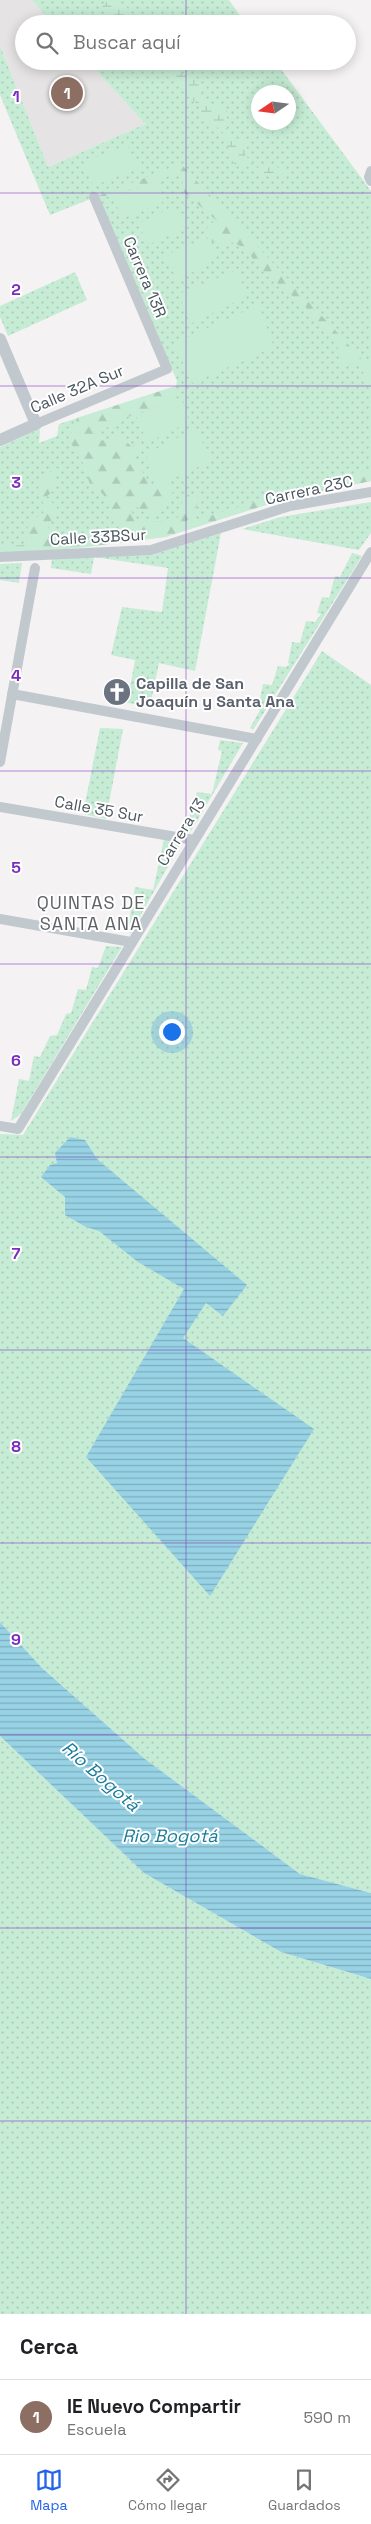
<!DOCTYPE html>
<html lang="es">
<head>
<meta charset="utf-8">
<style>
  :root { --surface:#fff; --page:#f6f6f6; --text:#202124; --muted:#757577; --line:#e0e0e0; --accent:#2563eb }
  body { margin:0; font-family:"Space Grotesk",sans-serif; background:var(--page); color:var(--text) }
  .compass { position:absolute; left:251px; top:85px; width:45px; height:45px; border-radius:50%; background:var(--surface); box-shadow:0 2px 12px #0003; rotate:257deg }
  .you { position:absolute; left:171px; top:1031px; width:18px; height:18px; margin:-12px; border:4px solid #fff; border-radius:50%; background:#1a73e8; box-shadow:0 0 0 8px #1a73e833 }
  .badge { display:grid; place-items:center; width:32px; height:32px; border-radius:50%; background:var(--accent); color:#fff; font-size:16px; font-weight:700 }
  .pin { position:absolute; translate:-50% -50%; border:2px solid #fff; box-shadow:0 1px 5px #0006 }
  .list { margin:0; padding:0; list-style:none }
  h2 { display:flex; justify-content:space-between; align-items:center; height:65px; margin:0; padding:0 20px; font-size:21px }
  h2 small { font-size:16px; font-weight:400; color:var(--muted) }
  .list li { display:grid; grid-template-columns:32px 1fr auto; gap:15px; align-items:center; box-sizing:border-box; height:75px; padding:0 20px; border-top:1px solid var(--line) }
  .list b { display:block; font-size:19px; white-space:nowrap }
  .list p { margin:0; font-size:16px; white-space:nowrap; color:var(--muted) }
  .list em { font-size:16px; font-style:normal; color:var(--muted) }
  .icon { flex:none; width:28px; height:28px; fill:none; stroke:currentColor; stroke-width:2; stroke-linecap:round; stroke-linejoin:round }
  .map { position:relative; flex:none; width:371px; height:2314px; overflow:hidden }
  .search { position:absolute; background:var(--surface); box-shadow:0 2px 12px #0003; left:15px; right:15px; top:15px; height:55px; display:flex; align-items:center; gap:12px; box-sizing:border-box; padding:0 18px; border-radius:28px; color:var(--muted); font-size:19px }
  .sheet { height:140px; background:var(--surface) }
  nav { display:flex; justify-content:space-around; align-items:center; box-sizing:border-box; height:70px; border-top:1px solid var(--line); background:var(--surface); font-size:14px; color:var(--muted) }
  nav a { display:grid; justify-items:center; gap:2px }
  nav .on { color:var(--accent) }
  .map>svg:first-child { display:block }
  .education { fill:#e5e3e3 }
  .green { fill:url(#green-dots); fill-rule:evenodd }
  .forest { fill:url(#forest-firs) }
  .wetland { fill:url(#wetland-marsh) }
  .pitch { fill:#c6ecd5 }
  .water { fill:url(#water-rules) }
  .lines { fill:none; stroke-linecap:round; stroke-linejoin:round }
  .minor { stroke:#c1c9cf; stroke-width:10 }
  .tertiary { stroke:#c1c9cf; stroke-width:12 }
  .grid { fill:none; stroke:#7b2cbf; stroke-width:1; stroke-opacity:0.55 }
  .labels { text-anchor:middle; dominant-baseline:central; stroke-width:4; stroke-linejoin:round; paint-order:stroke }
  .street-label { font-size:16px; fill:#4b555e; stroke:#fff }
  .worship-label { font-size:16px; font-weight:bold; fill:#5b616d; stroke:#fff; text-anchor:start }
  .neighbourhood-label { font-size:18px; letter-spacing:1px; fill:#5f6266; stroke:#fff }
  .water-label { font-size:18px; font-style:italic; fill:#1a7d9a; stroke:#fff }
  .grid-label { font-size:16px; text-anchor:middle; font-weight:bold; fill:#7b2cbf; stroke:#fff; stroke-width:4; stroke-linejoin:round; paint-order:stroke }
</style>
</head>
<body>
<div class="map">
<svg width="371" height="2314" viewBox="0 0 371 2314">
  <defs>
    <pattern id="green-dots" width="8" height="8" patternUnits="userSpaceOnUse" patternTransform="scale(1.25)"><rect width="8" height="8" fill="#c6ecd5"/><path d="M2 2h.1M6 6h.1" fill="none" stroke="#acccb9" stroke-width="1.8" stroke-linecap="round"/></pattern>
    <pattern id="forest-firs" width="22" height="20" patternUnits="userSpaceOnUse" patternTransform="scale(1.25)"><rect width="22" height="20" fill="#c6ecd5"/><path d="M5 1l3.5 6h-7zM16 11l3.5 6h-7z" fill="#acccb9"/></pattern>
    <pattern id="wetland-marsh" width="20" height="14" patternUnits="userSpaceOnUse" patternTransform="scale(1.25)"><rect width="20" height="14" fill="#c6ecd5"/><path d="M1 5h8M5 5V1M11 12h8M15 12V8" fill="none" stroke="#acccb9"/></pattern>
    <pattern id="water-rules" width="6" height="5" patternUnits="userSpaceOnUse" patternTransform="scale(1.25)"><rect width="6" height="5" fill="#97d3e5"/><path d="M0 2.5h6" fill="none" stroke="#7daebd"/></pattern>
  </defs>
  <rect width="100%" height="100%" fill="#f4f2f2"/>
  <polygon class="education" points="0,0 32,0 53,24 24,24 24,61 88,61 145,124 48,167 0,46"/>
  <g class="green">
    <polygon points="32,0 229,0 246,24 53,24"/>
    <path d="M0,46L48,167L145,124L88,61H275L371,191V481L291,497L165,537L77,548L0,553V447L40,429L39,443L57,436L59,424L176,386L177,381L98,196L50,215L0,95ZM258,92H288V122H258Z"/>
    <polygon points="75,272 87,300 8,336 0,317 0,306"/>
    <polygon points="371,502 371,533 359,550 242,529 281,517"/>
    <polygon points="221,533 195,671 159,663 150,706 127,703 135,660 111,655 122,607 162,612 168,568 94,557 91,574 51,568 52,557 152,555"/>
    <polygon points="352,553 362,556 253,730 250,728 260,710 258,709 263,684 272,685 278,666 286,667 290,664 288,663 292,642 300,643 306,621 315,622 321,614 317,613 322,597 329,598 335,576 340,577"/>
    <polygon points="22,563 19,583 0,580 0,564"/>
    <polygon points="322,651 371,685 371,1893 300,1874 145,1759 42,1668 0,1622 0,1134 23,1135"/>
    <polygon points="100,728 123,729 106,819 83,814"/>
    <polygon points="220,740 243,743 188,836 184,834 197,792 212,794 222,751 218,750"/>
    <polygon points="165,835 184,838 130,934 128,929 135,887 153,890"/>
    <polygon points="106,946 122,947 21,1114 11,1121 19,1079 29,1081 34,1056 40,1057 50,1036 57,1035 66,1014 71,1013 78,989 86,990 92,967 98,968"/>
    <polygon points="0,1736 144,1873 281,1952 371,1979 371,2314 0,2314"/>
  </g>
  <g class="forest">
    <polygon points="181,164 371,369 371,386 357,362 340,368 341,352 311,312 260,268 245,248 229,241 220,246 203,235 209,224 217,221 184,192 180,169 175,174 111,197 98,196"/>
    <path d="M176,386V399L125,418L114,429L103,426L100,440L110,441L118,434L132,447L139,442L143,448L135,457L150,487L165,482L174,489L165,510L150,517L137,507L131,509L135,521C151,521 164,524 179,517L183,499L189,494L200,497L193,514L184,524L305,486L371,469V481L291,497L165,537L77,548L0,553V546L26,545L28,524L46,511L38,490L42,475L58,468L53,491L46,497L57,507L48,528V540L127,542L112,516L110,504L102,493L90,484L83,463L69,440L77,418Z"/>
  </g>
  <g class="wetland">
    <path d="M108,0C124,0 131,10 137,24H119L101,8Z"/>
    <polygon points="160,61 181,61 179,73 197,79 205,102 227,109 227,130 236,139 249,140 245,155 257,168 272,164 287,173 264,176 248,167 235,166 222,131 199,115 199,106 179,87 168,69"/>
  </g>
  <g class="pitch">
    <polygon points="127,145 139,168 93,186 84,162"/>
    <polygon points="156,181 166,201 124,218 111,197"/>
    <polygon points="175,206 188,227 148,245 138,224"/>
    <polygon points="206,238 217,257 178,281 164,256"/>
    <polygon points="237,270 247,296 190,324 179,294"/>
    <polygon points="259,305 274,347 192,383 174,343"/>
    <polygon points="181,397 189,422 147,443 136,415"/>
    <polygon points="196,428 211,461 155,487 146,454"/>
  </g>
  <g class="water">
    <polygon points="70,1137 85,1140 97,1159 247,1285 223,1316 206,1303 183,1338 314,1429 210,1596 86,1457 184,1289 138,1262 99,1231 86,1227 65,1215 65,1197 41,1177 50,1165 57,1163 55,1153"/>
    <polygon points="0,1622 42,1668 145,1759 300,1874 371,1893 371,1979 281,1952 144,1873 0,1736"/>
  </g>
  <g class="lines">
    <g class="minor">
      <polyline points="371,171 369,177 371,181"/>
      <polyline points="36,424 167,369 94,197"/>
      <polyline points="0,557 151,550 290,506 371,492"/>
      <polyline points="12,694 257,739"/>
      <polyline points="0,762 35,568"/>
      <polyline points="0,807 194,840"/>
      <polyline points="0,919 131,942"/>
      <polyline points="0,1126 18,1129 371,552"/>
    </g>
    <polyline class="tertiary" points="0,339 36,424 0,440"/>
  </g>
  <path class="grid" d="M186,0V24M186,61V2314M0,193H371M0,386H371M0,578H371M0,771H371M0,964H371M0,1157H371M0,1350H371M0,1543H371M0,1735H371M0,1928H371M0,2121H371"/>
  <defs>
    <symbol id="church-disc" viewBox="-11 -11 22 22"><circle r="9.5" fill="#6b7280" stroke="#fff"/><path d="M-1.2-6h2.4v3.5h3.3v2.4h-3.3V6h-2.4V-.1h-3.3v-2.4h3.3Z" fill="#fff"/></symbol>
  </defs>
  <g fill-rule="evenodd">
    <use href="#church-disc" x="101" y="676" width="32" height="32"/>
  </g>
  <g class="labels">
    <g class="street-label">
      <text transform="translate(145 277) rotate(67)">Carrera 13R</text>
      <text transform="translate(77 389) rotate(-23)">Calle 32A Sur</text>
      <text transform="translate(309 490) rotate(-12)">Carrera 23C</text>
      <text transform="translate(98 537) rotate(-3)">Calle 33BSur</text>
      <text transform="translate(99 809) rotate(10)">Calle 35 Sur</text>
      <text transform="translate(181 832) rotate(-58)">Carrera 13</text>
    </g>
    <g class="worship-label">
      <text x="136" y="683">Capilla de San<tspan x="136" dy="18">Joaquín y Santa Ana</tspan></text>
    </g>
    <g class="neighbourhood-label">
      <text x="91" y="902">QUINTAS DE<tspan x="91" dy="21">SANTA ANA</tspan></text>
    </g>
    <g class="water-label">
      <text transform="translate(101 1776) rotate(41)">Río Bogotá</text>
      <text x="170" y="1835">Rio Bogotá</text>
    </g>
  </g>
  <g class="grid-label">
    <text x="16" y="102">1</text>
    <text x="16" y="295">2</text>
    <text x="16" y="488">3</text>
    <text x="16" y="681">4</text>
    <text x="16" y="873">5</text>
    <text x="16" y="1066">6</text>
    <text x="16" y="1259">7</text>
    <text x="16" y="1452">8</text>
    <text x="16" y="1645">9</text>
  </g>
</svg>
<svg class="compass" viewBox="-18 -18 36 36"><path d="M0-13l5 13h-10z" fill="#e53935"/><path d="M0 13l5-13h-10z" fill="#757577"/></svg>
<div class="you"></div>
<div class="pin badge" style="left:67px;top:93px;background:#8d6e63">1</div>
<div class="search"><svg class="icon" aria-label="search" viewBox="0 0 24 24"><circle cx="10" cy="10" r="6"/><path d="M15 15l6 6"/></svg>Buscar aquí</div>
</div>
<section class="sheet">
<h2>Cerca<small></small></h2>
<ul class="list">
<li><span class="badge" style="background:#8d6e63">1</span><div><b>IE Nuevo Compartir</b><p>Escuela</p></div><em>590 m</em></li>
</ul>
</section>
<nav>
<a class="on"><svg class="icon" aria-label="map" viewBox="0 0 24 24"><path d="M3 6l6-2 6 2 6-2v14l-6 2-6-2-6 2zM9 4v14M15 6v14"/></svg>Mapa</a>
<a><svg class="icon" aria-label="directions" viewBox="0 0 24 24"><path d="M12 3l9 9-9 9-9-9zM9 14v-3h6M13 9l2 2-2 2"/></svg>Cómo llegar</a>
<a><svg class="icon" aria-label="saved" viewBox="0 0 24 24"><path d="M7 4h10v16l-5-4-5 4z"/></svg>Guardados</a>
</nav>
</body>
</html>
